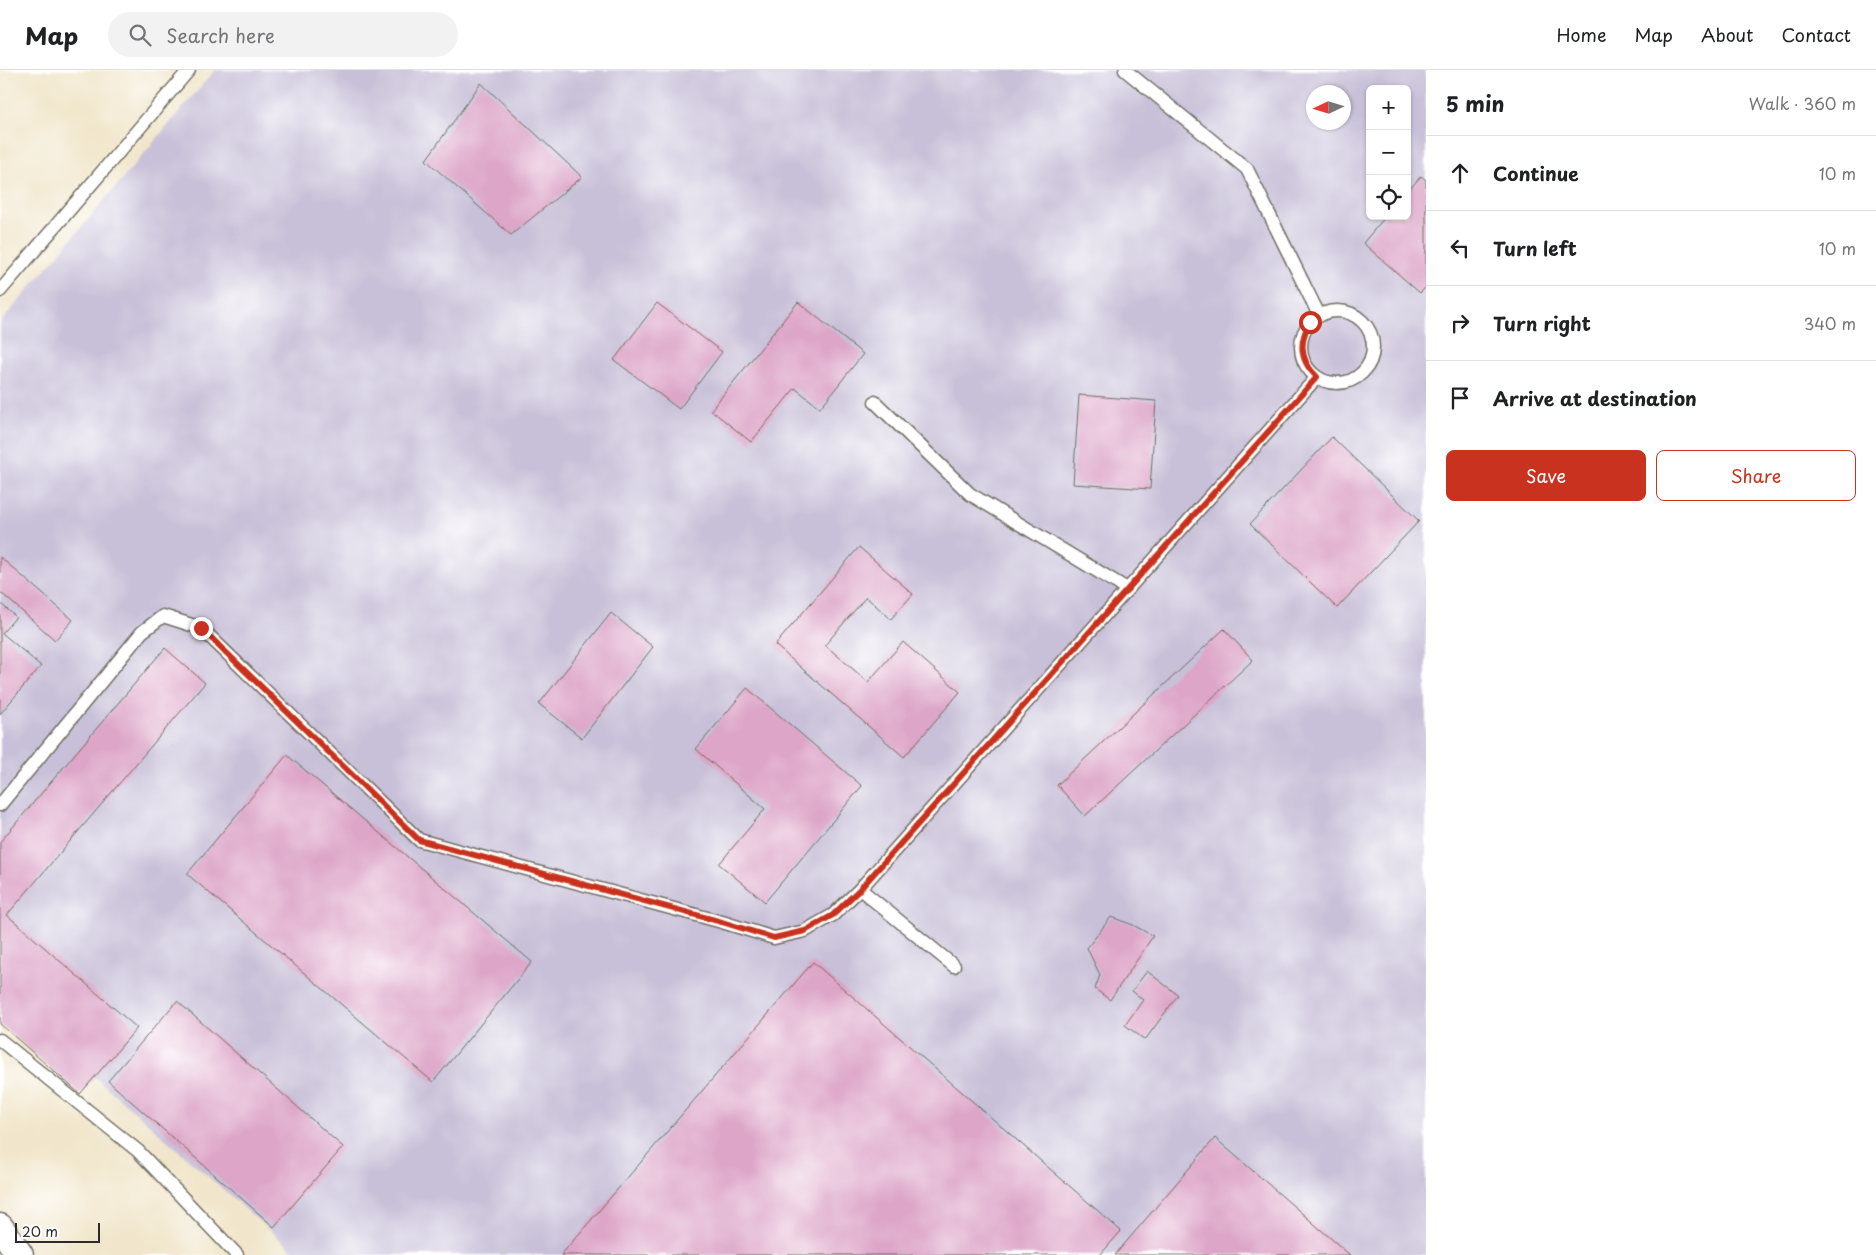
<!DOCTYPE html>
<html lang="en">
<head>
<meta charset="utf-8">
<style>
  :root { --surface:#fff; --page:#f2f2f2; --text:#202124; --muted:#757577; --line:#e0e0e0; --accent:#c8321e }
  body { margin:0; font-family:"Playpen Sans",sans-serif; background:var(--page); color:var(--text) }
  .controls { position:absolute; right:15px; top:15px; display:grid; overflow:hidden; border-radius:8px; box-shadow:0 1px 4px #0004 }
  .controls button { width:45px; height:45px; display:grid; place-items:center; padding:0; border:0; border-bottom:1px solid var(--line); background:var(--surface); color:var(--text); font:25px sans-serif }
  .compass { position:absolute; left:1306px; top:15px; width:45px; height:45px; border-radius:50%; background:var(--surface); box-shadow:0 1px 4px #0004; rotate:266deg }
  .scale { position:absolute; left:15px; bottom:12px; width:85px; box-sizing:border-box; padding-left:5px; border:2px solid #2b2b2b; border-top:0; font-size:14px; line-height:18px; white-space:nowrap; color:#2b2b2b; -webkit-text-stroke:4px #fff; paint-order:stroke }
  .stop { position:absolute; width:15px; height:15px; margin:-11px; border:4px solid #c8321e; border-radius:50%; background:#fff }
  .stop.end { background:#c8321e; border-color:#fff; box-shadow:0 1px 5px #0008 }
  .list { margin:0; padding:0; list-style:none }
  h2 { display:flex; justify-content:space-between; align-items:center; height:65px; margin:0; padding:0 20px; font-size:21px }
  h2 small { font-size:16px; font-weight:400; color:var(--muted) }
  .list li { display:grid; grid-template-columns:32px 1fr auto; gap:15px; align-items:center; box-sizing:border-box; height:75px; padding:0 20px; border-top:1px solid var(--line) }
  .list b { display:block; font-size:19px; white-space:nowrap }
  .list em { font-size:16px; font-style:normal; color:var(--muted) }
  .actions { display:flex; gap:10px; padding:15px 20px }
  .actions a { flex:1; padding:11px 0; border:1px solid var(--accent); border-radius:8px; text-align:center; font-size:18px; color:var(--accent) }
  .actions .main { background:var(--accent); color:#fff }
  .icon { flex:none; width:28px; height:28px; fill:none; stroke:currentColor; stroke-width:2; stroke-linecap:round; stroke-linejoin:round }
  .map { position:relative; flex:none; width:1426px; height:1185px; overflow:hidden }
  header { display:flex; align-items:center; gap:30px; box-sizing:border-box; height:70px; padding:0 25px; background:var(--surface); border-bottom:1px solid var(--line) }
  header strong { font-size:24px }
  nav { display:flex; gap:28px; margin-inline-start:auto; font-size:18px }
  .search { width:350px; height:45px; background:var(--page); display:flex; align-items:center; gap:12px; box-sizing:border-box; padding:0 18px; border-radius:28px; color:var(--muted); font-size:19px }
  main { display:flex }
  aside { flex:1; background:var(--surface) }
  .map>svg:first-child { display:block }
  .industrial { fill:#c8c0d8; fill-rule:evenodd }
  .building { fill:#dda5c8 }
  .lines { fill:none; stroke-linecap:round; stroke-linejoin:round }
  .service-casing { stroke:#706c63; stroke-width:15 }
  .minor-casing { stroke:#706c63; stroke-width:29 }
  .service { stroke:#fff; stroke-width:12 }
  .minor { stroke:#fff; stroke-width:26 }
  .route { stroke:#c8321e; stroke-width:6 }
</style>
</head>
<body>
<header>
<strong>Map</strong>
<div class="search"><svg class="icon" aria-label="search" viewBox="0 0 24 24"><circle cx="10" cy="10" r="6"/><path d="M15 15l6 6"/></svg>Search here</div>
<nav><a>Home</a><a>Map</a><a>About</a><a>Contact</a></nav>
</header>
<main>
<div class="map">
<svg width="1426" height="1185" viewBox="0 0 1426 1185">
  <rect width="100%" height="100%" fill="#fff"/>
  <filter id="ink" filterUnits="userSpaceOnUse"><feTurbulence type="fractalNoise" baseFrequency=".02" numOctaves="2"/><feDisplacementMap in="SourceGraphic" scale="10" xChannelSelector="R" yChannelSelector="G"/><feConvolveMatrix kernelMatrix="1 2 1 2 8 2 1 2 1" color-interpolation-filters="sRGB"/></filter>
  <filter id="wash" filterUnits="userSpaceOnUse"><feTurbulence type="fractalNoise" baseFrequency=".0096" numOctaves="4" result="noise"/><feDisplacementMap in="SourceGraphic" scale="20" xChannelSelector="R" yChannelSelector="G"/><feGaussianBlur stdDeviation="1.12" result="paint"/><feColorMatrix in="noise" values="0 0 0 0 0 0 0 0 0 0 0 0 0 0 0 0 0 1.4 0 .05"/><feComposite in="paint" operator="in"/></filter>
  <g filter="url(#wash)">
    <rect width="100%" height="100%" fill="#f1e6cb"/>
    <path class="industrial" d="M215,0H1426V1185H298L95,1007L80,1024L0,954V253ZM1370,19H1407V146H1370ZM1314,22H1344V52H1314Z"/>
    <g id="blocks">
      <g class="building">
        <polygon points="481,13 582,107 511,165 426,90"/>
        <polygon points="1421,106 1426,110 1426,217 1420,223 1363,173 1386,146 1407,146 1407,122"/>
        <polygon points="798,232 863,284 820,338 795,318 751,372 711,340"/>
        <polygon points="657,233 722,282 679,339 614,290"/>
        <polygon points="1079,325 1156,331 1150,419 1073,414"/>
        <polygon points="1332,367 1419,451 1337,538 1250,454"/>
        <polygon points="859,477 913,524 891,549 866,527 825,575 868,612 903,572 960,622 904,687 775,575"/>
        <polygon points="0,487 73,550 55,570 0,522"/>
        <polygon points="0,533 16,547 2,563 41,596 0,644"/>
        <polygon points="611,543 653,577 582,668 539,634"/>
        <polygon points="1224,559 1253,590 1085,746 1057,715"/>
        <polygon points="165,578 205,613 7,845 137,958 80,1024 0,954 0,772"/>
        <polygon points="747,618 862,716 765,832 719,794 765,739 696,679"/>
        <polygon points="287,685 532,892 433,1012 187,804"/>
        <polygon points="1111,847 1133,855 1153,866 1110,930 1095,919 1100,905 1087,878"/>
        <polygon points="813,892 1121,1161 1100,1185 561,1185"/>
        <polygon points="1147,901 1178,925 1145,970 1125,955 1143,930 1132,921"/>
        <polygon points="177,931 343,1077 274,1157 108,1011"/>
        <polygon points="1215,1068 1350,1185 1115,1185"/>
      </g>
    </g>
  </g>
  <g filter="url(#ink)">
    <use href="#blocks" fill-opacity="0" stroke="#706c63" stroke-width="1"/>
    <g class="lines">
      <defs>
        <g id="service">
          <polyline points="1125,0 1247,99 1319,245"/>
          <polyline points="0,221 189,0"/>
          <circle cx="1337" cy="277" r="36"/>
          <polyline points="875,332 970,424 1127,519"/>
          <polyline points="0,735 142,562 163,546 201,558 419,770 722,852 774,868 805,861 833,845 860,819 1317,307"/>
          <polyline points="860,819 954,896"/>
          <polyline points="0,970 138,1081 237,1185"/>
        </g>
        <polyline id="minor" points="0,1157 20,1185"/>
      </defs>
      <use href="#service" class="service-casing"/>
      <use href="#minor" class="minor-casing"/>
      <use href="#service" class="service"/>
      <use href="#minor" class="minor"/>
    </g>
  </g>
  <g class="lines" filter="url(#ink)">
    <path class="route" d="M201,558L419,770L722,852L774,868L805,861L833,845L860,819L1317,307C1300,291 1298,273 1310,252"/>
  </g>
</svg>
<div class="controls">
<button>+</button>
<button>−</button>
<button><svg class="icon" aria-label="locate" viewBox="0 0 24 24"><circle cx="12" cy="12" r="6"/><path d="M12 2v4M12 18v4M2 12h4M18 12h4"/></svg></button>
</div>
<svg class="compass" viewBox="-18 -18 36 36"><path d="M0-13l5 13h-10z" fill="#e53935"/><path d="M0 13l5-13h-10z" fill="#757577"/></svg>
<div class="scale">20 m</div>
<div class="stop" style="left:1310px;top:252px"></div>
<div class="stop end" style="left:201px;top:558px"></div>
</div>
<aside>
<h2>5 min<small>Walk · 360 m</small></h2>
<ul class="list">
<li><svg class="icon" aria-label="ahead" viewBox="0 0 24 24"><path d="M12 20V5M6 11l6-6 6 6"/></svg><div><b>Continue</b></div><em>10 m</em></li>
<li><svg class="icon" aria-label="left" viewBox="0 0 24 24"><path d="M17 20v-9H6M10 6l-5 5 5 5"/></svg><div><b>Turn left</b></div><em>10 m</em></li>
<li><svg class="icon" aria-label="right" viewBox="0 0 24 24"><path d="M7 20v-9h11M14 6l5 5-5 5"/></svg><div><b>Turn right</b></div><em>340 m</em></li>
<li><svg class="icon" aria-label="arrive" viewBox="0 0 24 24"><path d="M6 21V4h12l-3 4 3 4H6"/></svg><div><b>Arrive at destination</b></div></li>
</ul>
<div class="actions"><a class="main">Save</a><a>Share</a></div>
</aside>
</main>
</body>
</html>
